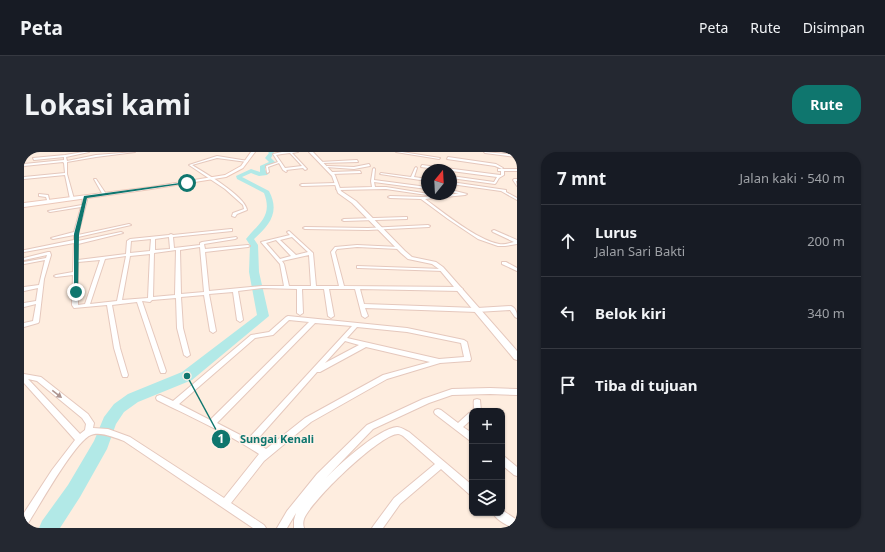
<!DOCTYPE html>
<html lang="id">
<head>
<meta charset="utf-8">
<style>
  :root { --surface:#171b24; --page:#242831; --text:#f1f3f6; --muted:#9ea1a6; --line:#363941; --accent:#0f766e }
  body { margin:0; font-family:"Noto Sans",sans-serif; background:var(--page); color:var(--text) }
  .controls { position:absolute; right:12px; bottom:12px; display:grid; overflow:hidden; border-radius:8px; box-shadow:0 1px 3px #0004 }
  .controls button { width:36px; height:36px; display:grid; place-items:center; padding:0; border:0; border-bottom:1px solid var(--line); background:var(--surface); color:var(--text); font:20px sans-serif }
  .compass { position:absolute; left:397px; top:12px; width:36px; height:36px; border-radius:50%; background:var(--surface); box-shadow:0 1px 3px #0004; rotate:18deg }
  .stop { position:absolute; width:12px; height:12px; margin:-9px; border:3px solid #0f766e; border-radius:50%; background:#fff }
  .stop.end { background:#0f766e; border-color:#fff; box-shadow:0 1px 4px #0008 }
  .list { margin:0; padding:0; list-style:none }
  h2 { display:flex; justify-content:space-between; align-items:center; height:52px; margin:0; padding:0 16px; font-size:17px }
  h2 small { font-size:13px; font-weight:400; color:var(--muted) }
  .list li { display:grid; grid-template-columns:26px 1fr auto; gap:12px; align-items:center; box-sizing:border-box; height:72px; padding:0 16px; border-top:1px solid var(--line) }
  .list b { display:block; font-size:15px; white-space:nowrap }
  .list p { margin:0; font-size:13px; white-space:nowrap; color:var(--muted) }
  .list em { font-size:13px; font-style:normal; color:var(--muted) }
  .icon { flex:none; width:22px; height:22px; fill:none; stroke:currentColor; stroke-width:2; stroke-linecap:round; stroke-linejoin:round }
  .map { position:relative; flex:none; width:493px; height:376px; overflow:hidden; border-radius:16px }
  header { display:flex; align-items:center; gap:24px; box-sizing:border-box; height:56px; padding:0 20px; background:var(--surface); border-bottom:1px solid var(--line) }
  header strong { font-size:19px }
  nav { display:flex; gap:22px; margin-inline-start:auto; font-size:14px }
  .intro { display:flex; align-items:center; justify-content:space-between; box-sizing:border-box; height:96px; padding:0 24px }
  h1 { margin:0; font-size:28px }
  .button { padding:10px 18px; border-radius:16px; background:var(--accent); color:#fff; font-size:14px; font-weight:700 }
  main { display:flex; gap:24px; padding:0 24px }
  aside { flex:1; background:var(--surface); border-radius:16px; box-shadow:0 1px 3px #0004 }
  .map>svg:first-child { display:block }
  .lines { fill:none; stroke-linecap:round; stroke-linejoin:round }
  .river { fill:#b2e9e7; fill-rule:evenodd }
  .minor-casing { stroke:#e5c8bd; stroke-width:2 }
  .tertiary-casing { stroke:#e5c8bd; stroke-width:2 }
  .secondary-casing { stroke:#ebc8ba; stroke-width:2 }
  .minor { fill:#fff; fill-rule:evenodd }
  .tertiary { fill:#fff; fill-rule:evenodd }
  .secondary { fill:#fff; fill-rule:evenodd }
  .oneway { fill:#ad948f }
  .route { fill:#0f766e }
  .leader { fill:none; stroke:#0f766e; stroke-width:1.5 }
  .callout-dot { fill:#0f766e; stroke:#fff1e8; stroke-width:1.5 }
  .mark-label { font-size:12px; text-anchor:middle; font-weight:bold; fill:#fff }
  .callout-label { font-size:11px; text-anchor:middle; font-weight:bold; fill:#0f766e; stroke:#fff1e8; stroke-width:3; stroke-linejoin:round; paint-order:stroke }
</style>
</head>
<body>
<header>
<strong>Peta</strong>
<nav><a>Peta</a><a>Rute</a><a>Disimpan</a></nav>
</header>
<div class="intro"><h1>Lokasi kami</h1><a class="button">Rute</a></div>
<main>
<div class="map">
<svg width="493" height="376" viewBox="0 0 493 376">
  <rect width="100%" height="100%" fill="#feeddf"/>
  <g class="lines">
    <path class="river" d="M244,0H250L247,6L251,10L241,16V18L245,21L243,23L235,24L227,21L218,25L245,39C256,60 246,73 230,87L234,93L235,120L245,164L168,228L114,250L100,260L92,272L83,297L56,345L36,376H15L18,369L44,333L70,289L80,265L90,252L104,242L158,220L233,163L225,120L226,93L222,87C235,71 249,64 240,41L213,27L212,24L227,17L236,20V14L245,10L241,6L245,1Z"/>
    <defs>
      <g id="minor">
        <polygon points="60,0 65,0 42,5 43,9 72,3 111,0 72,5 43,10 43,22 50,47 48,48 46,47 41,23 0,27 0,25 41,21 40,11 39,10 0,14 0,12 40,8 40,5 10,8 9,6 41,3"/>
        <path d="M258,0H274L268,1L283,17L281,18L279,16L262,18L263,19L262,20L259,18L255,11L244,15L245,20L243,21L242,14L254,10L249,2ZM258,2L266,1L278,14L261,16L252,3Z"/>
        <polygon points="372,0 378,0 416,6 415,7"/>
        <polygon points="460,0 493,3 493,5 461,1"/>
        <path d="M193,4L224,9L223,10L193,6L168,13C181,21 221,44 223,58L213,62L211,65L208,64L209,61L220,57L219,53L201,37L165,13Z"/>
        <polygon points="424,5 472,12 479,16 478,17 471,14 423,7"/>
        <polygon points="333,8 334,10 297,11 296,10"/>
        <polygon points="345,12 346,14 330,17 302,15 303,14 330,15"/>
        <polygon points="398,13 476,23 477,23 477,19 474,19 474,17 493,17 493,19 480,19 480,23 475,26 472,31 471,32 427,26 427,24 470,30 473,25 397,15"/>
        <polygon points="392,15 393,16 390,25 403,27 403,29 356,22 357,21 387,25 391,16"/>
        <polygon points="350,16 351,17 350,28 403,35 403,37 350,30 351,35 362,35 405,42 403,43 362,37 314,38 312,37 314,36 348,35 347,29 349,17"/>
        <polygon points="336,19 337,21 308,22 307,21 308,20"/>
        <polygon points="70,27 72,27 82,42 81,43 79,43"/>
        <polygon points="490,27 493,27 493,29 492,29 493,34 489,28"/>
        <polygon points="427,30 482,38 482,40 493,46 493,48 477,39 427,32"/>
        <polygon points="312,31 313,33 278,34 276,33 278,32"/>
        <path d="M427,38L443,42L441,43L401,47C419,60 453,88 475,92C480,93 485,91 490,90L469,80L468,79L470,78L493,88V92L481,94H474L454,87L424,67L397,47L366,46L364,45L366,44L400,45L418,43L421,42H435L427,40Z"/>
        <polygon points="15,42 24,43 26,51 24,51 22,45 15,44"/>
        <path d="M61,44L63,45V48L54,83L105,72L107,73L54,85V89L97,80L99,81L54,92V108L102,102L103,89L106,87L145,83L147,82L149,83L207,77H208V79L149,85L150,96L176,93V91L178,90L212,85L213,86L211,87L180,92L181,97L224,93L226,94L224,95L181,100L185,139L238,134H260L256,112L237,90L266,83L263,80L265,79L289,101L292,134H315L307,100L311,95L333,93L375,95L377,96L375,97L333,95L313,97L311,100L320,134L436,135L439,137L436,139L336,137L340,152L453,156L487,154C492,156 493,161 493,166L491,165L486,158L453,160L341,156L344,164L341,166L338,164L331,137H305L310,164L307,166L304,164L300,137H278L279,161L276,163L273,161V137L238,136L214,139L219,168L216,170L213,168L209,140L185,142L192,179L189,181L186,179L180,143L157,145L159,176L166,203L163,205L160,203L153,176L152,146L128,148L126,150L118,149L142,219L141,221H137L136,219L113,150L88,153L96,196L104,223L103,225H99L98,223L90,196L83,153L50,156L48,153L49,123L32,125L30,124L32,123L49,120L50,91L0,100V98H1L50,88V83L29,87L27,86L50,80L57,55L26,60L24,59L58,53L59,45ZM145,85L146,97L131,98V87ZM268,85L284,100L272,103L256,88ZM127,87L126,99L106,101L107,89ZM252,88L267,104L256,107L242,91ZM176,95L180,140L157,142L156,98ZM152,98L151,143L129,145L130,101ZM126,102L124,146L98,148L106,104ZM285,103L287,134H265L260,112L258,109ZM102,104L93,149L66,152L81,107ZM76,108L61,152L54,153V110Z"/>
        <polygon points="382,65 383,65 383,67 320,69 318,68 320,67"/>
        <polygon points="404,73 406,74 405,75 344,78 281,77 279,76 281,75 344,76"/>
        <polygon points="24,100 26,100 27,103 20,127 15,170 14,171 0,175 0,171 9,169 12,152 0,155 0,151 12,149 14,136 0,139 0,135 15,133 21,108 0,112 0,110 22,106 23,103 0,108 0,106"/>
        <polygon points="478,110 482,110 493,116 493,119 478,112"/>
        <polygon points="333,114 419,117 421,118 419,119 335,116 333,116"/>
        <path d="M264,164L383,176L440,188L443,190L447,207L446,209H444L416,211L363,227L287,270L240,309L207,351L240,373L242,376H229L100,289C92,286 76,279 67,283C51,289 14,356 3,373L0,375V361L28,318L51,288L0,231V222L17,225L64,262L70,271L69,276L84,277L106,285L200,346L235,302C203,281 167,265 133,248L132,246L133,244L136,243L149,249L227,183L245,180L262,165ZM265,168L285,170L186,268L155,252L231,186L249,183ZM291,171L328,174L224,287L193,271ZM333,175L383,180L437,191L440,205L415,207L323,186ZM321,189L335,193L301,211ZM342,195L406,210L359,223L281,266L242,297L231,290L293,220H296ZM4,227L13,229L58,266L62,272L61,278L56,282Z"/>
        <path d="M466,236L493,237V243L466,242L428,243L405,251L349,277L295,333C309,318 354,276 373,275C377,275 381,278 385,280L448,333V343L445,342L417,317L376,352L359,376H348L350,373L370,346L411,312L379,284C377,283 376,282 374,282C356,282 286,350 280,367C279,370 279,373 280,376H270V368L272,361L263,376H253L263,359L293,322L343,273L399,247L428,237Z"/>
        <path d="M453,247L456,248L457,259H449C451,255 449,252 450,248Z"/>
        <polygon points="414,257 417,258 434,271 445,261 448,260 448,267 439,275 448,281 448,289 445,288 411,262 410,260 411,258"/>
        <polygon points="478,304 481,305 493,315 493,324 490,323 478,313"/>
        <path d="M478,358L493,368V376C486,376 472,368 469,361H478Z"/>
      </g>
      <polygon id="tertiary" points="285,0 289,0 311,23 317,39 332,49 381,99 388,105 412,110 419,115 493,199 493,208 490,207 415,117 408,112 384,107 377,101 328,51 314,41 308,24"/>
      <polygon id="secondary" points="227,0 231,0 219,16 202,25 127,37 0,55 0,51 127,35 201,23 217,14"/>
    </defs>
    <use href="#minor" class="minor-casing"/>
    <use href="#tertiary" class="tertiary-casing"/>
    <use href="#secondary" class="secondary-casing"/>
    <use href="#minor" class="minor"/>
    <use href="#tertiary" class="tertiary"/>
    <use href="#secondary" class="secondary"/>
  </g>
  <defs><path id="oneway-solid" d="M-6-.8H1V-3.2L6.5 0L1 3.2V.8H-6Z"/></defs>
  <use class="oneway" href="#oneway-solid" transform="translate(33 242) rotate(38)"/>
  <polygon class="route" points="163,30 165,31 63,46 55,82 54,140 50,141 50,82 60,44"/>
  <path class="leader" d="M163 224L197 287"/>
  <g class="callout-dot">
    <circle cx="163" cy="224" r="4"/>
    <circle cx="197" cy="287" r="10"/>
  </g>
  <g class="mark-label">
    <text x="197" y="291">1</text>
  </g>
  <g class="callout-label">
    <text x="253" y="291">Sungai Kenali</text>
  </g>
</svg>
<div class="controls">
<button>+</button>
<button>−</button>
<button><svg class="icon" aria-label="layers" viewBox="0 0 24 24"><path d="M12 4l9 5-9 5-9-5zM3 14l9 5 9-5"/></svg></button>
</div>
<svg class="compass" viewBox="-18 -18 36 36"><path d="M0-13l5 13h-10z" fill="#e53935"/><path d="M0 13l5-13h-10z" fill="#9ea1a6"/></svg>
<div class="stop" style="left:163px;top:31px"></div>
<div class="stop end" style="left:52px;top:140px"></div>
</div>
<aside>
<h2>7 mnt<small>Jalan kaki · 540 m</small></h2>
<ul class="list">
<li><svg class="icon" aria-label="ahead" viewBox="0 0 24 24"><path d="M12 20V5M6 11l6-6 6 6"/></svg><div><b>Lurus</b><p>Jalan Sari Bakti</p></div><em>200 m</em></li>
<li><svg class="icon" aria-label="left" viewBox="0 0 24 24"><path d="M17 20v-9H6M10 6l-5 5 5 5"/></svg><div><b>Belok kiri</b></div><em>340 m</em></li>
<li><svg class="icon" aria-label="arrive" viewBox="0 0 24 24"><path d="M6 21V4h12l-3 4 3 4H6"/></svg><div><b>Tiba di tujuan</b></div></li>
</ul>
</aside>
</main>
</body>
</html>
